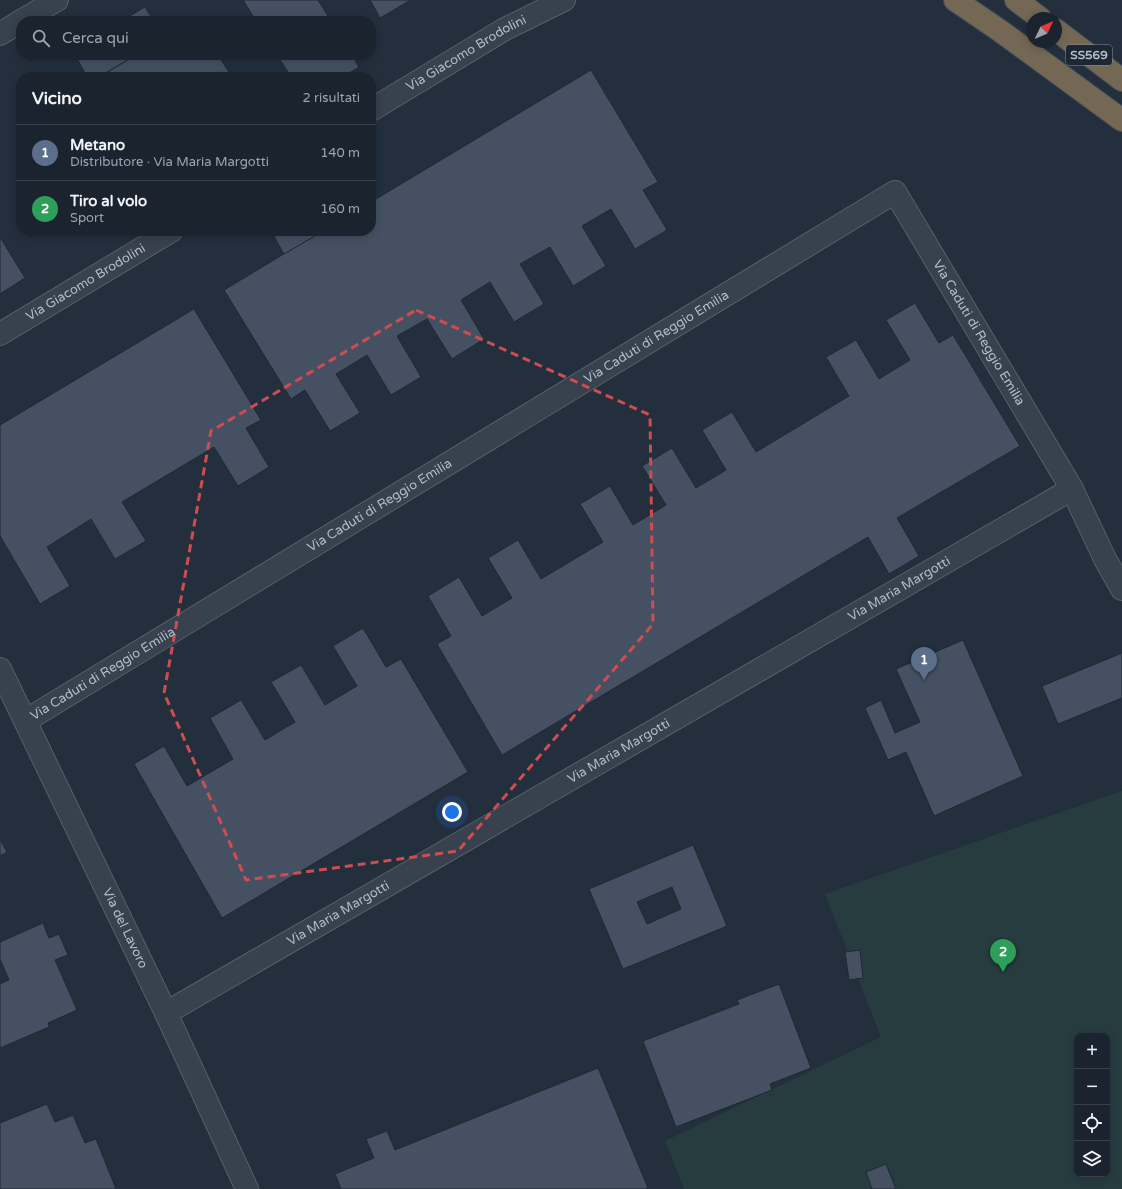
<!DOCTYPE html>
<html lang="it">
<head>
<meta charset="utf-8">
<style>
  :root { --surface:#1b232e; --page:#242b36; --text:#f1f3f6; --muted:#a0a4aa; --line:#39404a; --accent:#1a73e8 }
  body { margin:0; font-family:"Varela Round",sans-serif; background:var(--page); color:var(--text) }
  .controls { position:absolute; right:12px; bottom:12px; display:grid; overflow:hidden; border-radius:8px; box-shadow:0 2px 10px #0003 }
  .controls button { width:36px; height:36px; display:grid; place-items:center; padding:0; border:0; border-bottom:1px solid var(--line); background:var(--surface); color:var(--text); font:20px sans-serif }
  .compass { position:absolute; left:1026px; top:12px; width:36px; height:36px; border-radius:50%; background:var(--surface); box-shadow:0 2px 10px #0003; rotate:46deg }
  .you { position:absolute; left:452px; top:812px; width:14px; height:14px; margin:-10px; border:3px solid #fff; border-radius:50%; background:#1a73e8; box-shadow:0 0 0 6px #1a73e833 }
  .badge { display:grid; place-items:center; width:26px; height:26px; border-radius:50%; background:var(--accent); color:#fff; font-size:13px; font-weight:700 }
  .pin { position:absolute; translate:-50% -33px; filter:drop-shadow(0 1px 2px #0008) }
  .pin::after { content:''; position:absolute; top:21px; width:14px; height:12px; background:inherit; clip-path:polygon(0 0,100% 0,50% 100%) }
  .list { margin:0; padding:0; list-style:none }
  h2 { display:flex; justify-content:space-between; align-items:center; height:52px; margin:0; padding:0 16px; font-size:17px }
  h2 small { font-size:13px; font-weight:400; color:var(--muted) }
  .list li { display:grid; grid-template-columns:26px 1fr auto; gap:12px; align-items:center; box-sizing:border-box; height:56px; padding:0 16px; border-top:1px solid var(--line) }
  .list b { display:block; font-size:15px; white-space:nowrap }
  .list p { margin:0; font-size:13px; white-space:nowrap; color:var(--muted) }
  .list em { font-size:13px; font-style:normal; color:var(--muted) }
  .icon { flex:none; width:22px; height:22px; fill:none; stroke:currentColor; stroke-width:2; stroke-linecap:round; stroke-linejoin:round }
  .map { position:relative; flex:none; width:1122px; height:1189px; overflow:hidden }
  .search { position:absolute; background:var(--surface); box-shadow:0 2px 10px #0003; left:16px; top:16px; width:360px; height:44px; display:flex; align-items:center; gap:10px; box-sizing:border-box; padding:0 14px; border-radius:16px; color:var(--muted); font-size:15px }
  .panel { position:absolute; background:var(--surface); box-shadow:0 2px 10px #0003; left:16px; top:72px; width:360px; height:164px; border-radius:16px }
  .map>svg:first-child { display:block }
  .green { fill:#263c3f; fill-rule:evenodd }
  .building { fill:#455162; stroke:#1f2835; fill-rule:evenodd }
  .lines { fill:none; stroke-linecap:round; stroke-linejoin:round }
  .minor-casing { stroke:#565f6c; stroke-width:24 }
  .highway-casing { stroke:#434c59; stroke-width:24 }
  .minor { stroke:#38414e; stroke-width:22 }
  .highway { stroke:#746855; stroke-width:22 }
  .marked { fill:none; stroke:#ce4d50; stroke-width:3; stroke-dasharray:8 5; stroke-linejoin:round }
  .labels { text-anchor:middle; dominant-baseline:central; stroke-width:3.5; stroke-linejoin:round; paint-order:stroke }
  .shield { fill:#1d2633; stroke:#878f9c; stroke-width:1 }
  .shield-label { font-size:12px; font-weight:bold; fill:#b4bcc9 }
  .street-label { font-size:13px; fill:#b4bcc9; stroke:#1d2633 }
</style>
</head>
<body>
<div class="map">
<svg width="1122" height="1189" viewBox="0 0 1122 1189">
  <rect width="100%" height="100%" fill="#242f3e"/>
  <path class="green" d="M1122,791V1189H684L665,1141L881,1037L825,894ZM1077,1036H1107V1174H1077Z"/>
  <g class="building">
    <polygon points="243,0 318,0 331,21 256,21"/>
    <polygon points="370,0 411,0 380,18"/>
    <polygon points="145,7 154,21 121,21"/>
    <polygon points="75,55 136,55 99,77 87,77"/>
    <polygon points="136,55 218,55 232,77 99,77"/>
    <polygon points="277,55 352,55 359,67 343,77 291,77"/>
    <polygon points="591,70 658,182 643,190 667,230 635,249 611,209 582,226 606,266 573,286 550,247 520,264 544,304 514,322 490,282 461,300 484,339 452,359 427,319 397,336 421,377 391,395 367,355 336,374 360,413 330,431 305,390 291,399 224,290 322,231 371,231 371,202"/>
    <polygon points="271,231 312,231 315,236 284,254"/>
    <polygon points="0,237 25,278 0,294"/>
    <polygon points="915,303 939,343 953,335 1020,446 897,518 919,556 889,574 868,537 502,755 437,644 451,636 428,596 459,577 482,616 512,598 488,558 518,540 541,579 603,542 580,504 610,486 633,525 666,505 642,466 672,448 696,488 726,470 702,430 732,412 756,452 849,396 826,357 856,340 879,379 910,360 886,320"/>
    <polygon points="194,309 261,420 246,428 269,467 238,486 214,447 122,502 146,541 115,559 91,519 47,547 70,586 40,604 0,536 0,425"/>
    <polygon points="363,628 386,667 401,659 468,772 222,918 134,764 164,746 187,786 233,759 210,718 241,700 265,740 295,722 271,682 301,665 325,705 357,686 333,646"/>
    <polygon points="963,640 1023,776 934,816 906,752 888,760 865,708 881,700 895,733 920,722 896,669"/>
    <polygon points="1122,653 1122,698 1058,724 1042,686"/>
    <polygon points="0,839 7,852 0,856"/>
    <path d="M693,845L727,926L623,969L589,889ZM672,887L681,909L647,924L637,902Z"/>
    <polygon points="43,923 49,938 59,934 68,955 55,960 77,1010 48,1023 49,1027 0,1048 0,984 9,980 0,959 0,942"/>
    <polygon points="860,950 863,978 849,980 845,952"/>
    <polygon points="779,984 811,1068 770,1084 772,1090 676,1127 643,1041 739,1004 737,1000"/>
    <polygon points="598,1068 648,1188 645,1189 341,1189 335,1174 374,1158 366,1139 387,1131 395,1150"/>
    <polygon points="47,1104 55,1122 73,1115 85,1143 96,1139 116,1189 0,1189 0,1123"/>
    <polygon points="886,1164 896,1189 872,1189 866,1172"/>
  </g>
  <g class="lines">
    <defs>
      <g id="minor">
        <polyline points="21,21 57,0"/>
        <polyline points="0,34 21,21"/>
        <path id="s1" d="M371,110L505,29L564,0"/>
        <path id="s2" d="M0,334L171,231"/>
        <path id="s3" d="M0,669L166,1013L247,1189"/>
        <path id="s4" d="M25,721L895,192L1072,489L1105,559L1122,589"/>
        <path id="s5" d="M166,1013L1072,489"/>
      </g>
      <g id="highway">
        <polyline points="955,0 999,30 1122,120"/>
        <polyline points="1016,0 1040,18"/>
        <polyline points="1056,30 1122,80"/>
      </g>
    </defs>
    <use href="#minor" class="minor-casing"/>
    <use href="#highway" class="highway-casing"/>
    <use href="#minor" class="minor"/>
    <use href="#highway" class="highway"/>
  </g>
  <path class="marked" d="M416,310L650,415L653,624L458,851L246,880L164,693L211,431Z"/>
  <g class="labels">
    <rect class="shield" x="1066" y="45" width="46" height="20" rx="3"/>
    <g class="shield-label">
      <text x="1089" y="55">SS569</text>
    </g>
    <g class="street-label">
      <text stroke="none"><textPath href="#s1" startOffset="111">Via Giacomo Brodolini</textPath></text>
      <text stroke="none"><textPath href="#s2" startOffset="100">Via Giacomo Brodolini</textPath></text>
      <text stroke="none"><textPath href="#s4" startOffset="1182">Via Caduti di Reggio Emilia</textPath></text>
      <text stroke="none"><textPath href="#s4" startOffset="739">Via Caduti di Reggio Emilia</textPath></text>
      <text stroke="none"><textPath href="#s4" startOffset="415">Via Caduti di Reggio Emilia</textPath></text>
      <text stroke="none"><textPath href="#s5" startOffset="847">Via Maria Margotti</textPath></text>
      <text stroke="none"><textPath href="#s4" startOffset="91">Via Caduti di Reggio Emilia</textPath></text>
      <text stroke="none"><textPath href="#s5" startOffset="523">Via Maria Margotti</textPath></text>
      <text stroke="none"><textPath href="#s5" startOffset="199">Via Maria Margotti</textPath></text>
      <text stroke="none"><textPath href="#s3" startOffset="288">Via del Lavoro</textPath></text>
    </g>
  </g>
</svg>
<div class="controls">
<button>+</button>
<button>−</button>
<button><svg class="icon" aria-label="locate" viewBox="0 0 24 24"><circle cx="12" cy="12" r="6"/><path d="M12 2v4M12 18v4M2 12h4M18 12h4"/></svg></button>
<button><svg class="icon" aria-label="layers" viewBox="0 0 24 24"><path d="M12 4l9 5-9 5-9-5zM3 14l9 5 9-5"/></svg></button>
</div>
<svg class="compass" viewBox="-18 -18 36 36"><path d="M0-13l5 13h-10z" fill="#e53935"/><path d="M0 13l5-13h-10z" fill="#a0a4aa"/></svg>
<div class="you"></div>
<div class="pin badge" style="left:924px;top:680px;background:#5c6f8a">1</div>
<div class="pin badge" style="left:1003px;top:972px;background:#2e9e5b">2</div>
<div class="search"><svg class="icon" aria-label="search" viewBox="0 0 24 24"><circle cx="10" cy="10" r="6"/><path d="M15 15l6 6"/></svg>Cerca qui</div>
<section class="panel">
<h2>Vicino<small>2 risultati</small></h2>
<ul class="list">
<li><span class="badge" style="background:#5c6f8a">1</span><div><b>Metano</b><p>Distributore · Via Maria Margotti</p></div><em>140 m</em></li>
<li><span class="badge" style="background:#2e9e5b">2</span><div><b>Tiro al volo</b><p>Sport</p></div><em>160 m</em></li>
</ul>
</section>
</div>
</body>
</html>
